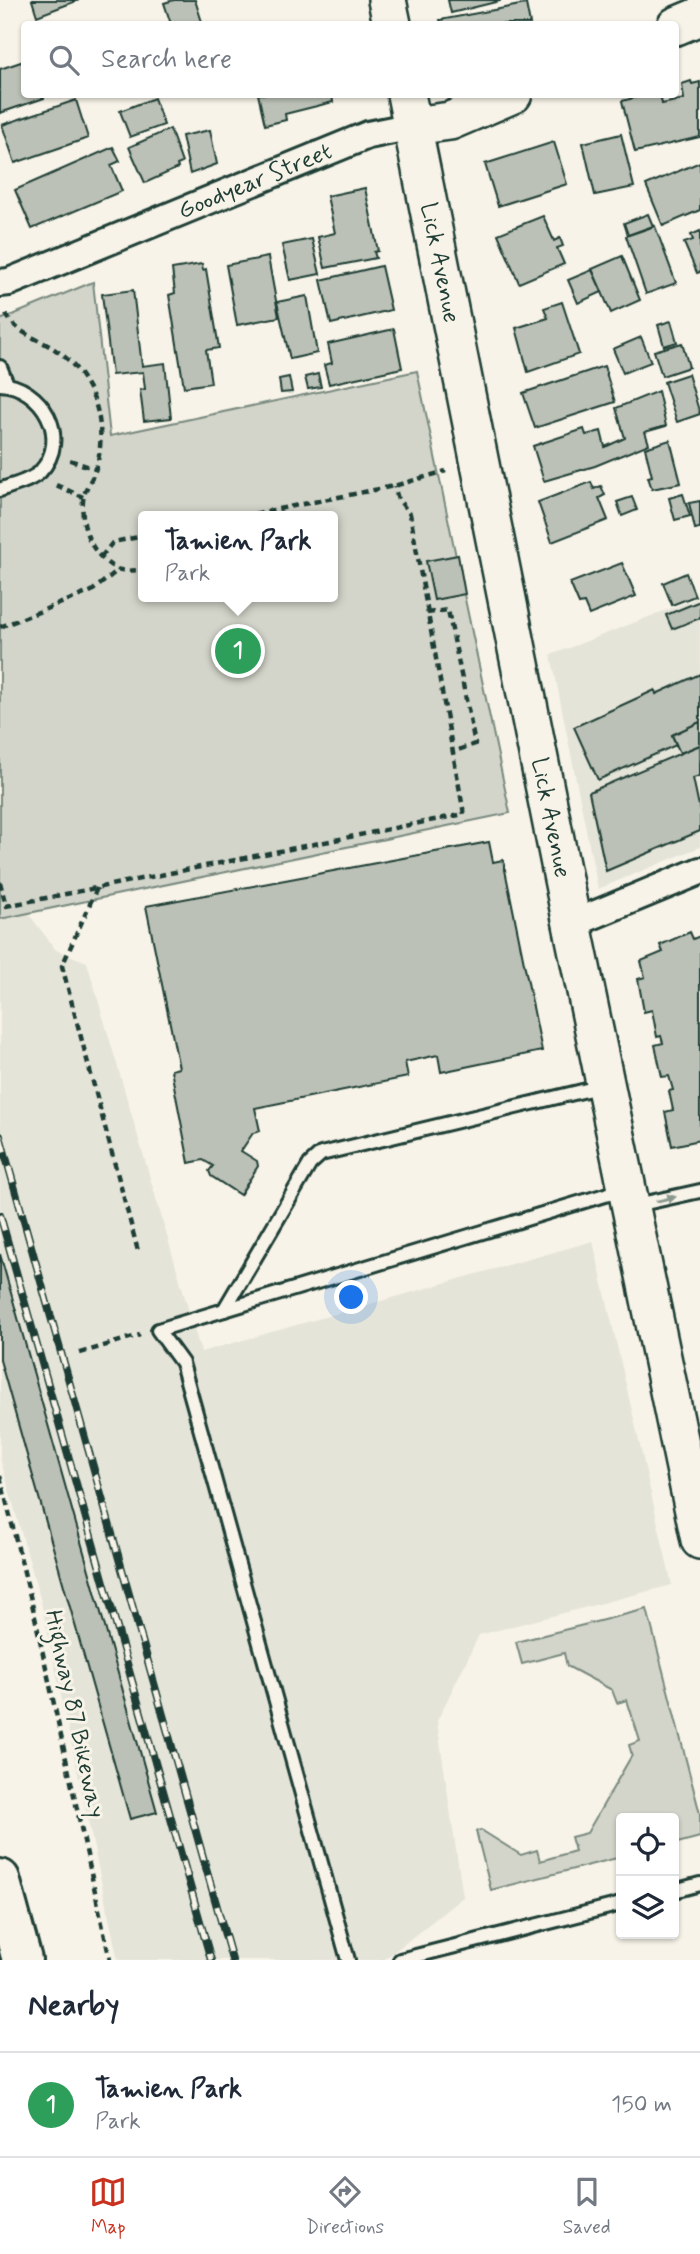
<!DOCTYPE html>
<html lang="en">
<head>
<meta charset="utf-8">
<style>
  :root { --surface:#fff; --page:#f2f2f3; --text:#1f2937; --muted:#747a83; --line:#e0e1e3; --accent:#c8321e }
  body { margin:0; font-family:Mynerve,sans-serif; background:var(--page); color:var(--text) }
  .controls { position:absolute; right:21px; bottom:21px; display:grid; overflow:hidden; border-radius:7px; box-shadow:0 2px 5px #0004 }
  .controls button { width:63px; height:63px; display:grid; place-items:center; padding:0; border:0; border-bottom:2px solid var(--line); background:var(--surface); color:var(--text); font:35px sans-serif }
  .you { position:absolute; left:352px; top:1298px; width:24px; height:24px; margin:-18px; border:5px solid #fff; border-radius:50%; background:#1a73e8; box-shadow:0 0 0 10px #1a73e833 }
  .badge { display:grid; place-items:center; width:46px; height:46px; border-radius:50%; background:var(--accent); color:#fff; font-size:23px; font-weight:700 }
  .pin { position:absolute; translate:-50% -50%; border:4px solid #fff; box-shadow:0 2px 7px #0006 }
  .popup { position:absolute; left:138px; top:511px; width:200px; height:91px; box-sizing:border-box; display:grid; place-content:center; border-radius:7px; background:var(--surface); filter:drop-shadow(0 2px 5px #0005); font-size:23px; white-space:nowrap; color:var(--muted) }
  .popup b { font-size:26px; color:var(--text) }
  .popup::after { content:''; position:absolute; left:50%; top:100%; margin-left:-14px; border:14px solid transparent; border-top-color:var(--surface) }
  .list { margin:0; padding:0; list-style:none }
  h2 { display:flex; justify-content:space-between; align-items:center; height:91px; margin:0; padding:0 28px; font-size:30px }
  h2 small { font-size:23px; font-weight:400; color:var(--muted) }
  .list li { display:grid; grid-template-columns:46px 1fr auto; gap:21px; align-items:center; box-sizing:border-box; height:105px; padding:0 28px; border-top:2px solid var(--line) }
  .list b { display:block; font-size:26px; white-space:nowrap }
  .list p { margin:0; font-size:23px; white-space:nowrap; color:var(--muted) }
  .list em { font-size:23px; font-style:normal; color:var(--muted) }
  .icon { flex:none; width:38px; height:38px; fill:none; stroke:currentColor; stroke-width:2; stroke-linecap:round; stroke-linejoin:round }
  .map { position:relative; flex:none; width:700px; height:1960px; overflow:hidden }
  .search { position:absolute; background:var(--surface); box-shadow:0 2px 5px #0004; left:21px; right:21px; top:21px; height:77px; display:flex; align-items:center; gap:18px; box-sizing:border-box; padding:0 24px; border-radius:7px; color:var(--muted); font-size:26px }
  .sheet { height:196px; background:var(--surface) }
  nav { display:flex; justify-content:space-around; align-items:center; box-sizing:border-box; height:98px; border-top:2px solid var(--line); background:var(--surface); font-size:19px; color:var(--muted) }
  nav a { display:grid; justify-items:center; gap:4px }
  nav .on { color:var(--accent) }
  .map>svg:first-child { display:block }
  .built { fill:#e5e4d9 }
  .green { fill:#d3d5ca; stroke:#79897f; stroke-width:2; fill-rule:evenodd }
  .building { fill:#bbc1b6; stroke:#1f3d34; stroke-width:2 }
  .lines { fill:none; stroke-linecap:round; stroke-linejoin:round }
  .lane-casing { stroke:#1f3d34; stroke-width:18 }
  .street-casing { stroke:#1f3d34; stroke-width:32 }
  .secondary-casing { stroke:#1f3d34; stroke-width:42 }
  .highway-casing { stroke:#1f3d34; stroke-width:44 }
  .path { stroke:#1f3d34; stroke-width:4.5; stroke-dasharray:7 5; stroke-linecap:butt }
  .lane { stroke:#f7f3e8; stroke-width:12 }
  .street { stroke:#f7f3e8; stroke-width:26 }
  .secondary { stroke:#f7f3e8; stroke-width:37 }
  .highway { stroke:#f7f3e8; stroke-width:38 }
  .rail-casing { stroke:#1f3d34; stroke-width:8 }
  .rail { stroke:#f7f3e8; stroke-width:5; stroke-dasharray:16; stroke-linecap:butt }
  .oneway { fill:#8b988e }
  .labels { text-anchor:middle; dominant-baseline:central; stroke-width:6; stroke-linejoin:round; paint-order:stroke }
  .street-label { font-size:24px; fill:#1f3d34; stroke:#f7f3e8 }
</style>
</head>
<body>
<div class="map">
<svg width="700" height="1960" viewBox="0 0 700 1960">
  <rect width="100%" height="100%" fill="#f7f3e8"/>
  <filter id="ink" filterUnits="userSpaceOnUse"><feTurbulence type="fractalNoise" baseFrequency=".0143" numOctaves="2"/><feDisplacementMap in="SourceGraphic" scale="14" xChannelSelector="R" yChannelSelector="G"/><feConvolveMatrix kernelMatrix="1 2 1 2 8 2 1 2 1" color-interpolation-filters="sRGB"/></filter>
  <g filter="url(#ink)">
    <g class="built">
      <polygon points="700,597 700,847 598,889 551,655"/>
      <polygon points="28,913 56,950 87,962 201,1352 593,1241 672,1585 479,1635 437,1721 463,1897 384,1960 118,1960 41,1602 0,1458 0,919"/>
    </g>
    <g class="green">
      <path d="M93,282L110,436L417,371L510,813L0,919V320ZM144,516H332V597H144Z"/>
      <polygon points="647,1609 700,1814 700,1837 674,1844 674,1818 621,1818 621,1857 491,1890 476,1831 481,1830 521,1855 537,1850 540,1861 575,1851 571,1837 587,1833 632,1755 629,1745 640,1741 627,1700 617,1703 612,1690 567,1666 564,1653 522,1664 516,1642"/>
    </g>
    <g class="building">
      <polygon points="32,0 79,0 37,16"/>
      <polygon points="174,0 195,0 202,22 171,24 164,3"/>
      <polygon points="448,0 500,0 500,1 451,13"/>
      <polygon points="526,4 530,24 441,24 440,20"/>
      <polygon points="24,61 24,94 43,94 44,98 0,113 0,69"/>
      <polygon points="691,81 692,84 700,82 700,137 635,152 622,101 649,94 660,94 662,104 684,99 682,84"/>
      <polygon points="258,94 332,94 333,102 285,114 286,120 265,125"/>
      <polygon points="154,98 164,125 130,137 120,111"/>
      <polygon points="76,100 88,138 15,163 2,125"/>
      <polygon points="170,129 182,163 177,165 178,168 145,183 129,147"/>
      <polygon points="210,130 217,164 190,174 182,136"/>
      <polygon points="621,134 634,187 595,195 583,143"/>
      <polygon points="554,142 567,184 498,206 485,164"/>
      <polygon points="113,147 120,161 111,165 122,191 32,229 15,190"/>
      <polygon points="700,162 700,210 663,226 646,185"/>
      <polygon points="365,188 378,251 374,252 376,258 325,268 318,237 335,233 327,196"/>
      <polygon points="648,214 653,226 628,235 624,223"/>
      <polygon points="543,216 554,241 560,238 563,246 557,248 564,264 519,283 498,234"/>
      <polygon points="655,226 676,283 646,294 626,236"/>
      <polygon points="700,231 700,272 697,273 684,243 693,240 691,235"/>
      <polygon points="312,239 320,274 290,280 282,245"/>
      <polygon points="622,256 640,300 611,313 592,269"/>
      <polygon points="268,257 279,317 237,325 226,265"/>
      <polygon points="202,264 203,270 206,269 219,348 206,350 211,383 184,387 169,295 175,293 172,269"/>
      <polygon points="381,266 391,310 331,324 321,280"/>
      <polygon points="592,270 602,292 578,303 568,280"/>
      <polygon points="133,290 142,366 165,363 171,418 144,421 140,390 145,389 143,372 112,375 102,294"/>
      <polygon points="307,296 317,353 290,359 277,302"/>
      <polygon points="562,302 579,354 528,372 516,328 548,318 544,308"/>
      <polygon points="671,321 677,342 664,346 658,325"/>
      <polygon points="394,329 402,368 329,384 324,365 332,363 328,344"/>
      <polygon points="641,337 651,362 623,373 613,349"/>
      <polygon points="682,343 689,367 662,376 654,351"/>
      <polygon points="604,366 615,402 535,428 523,393"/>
      <polygon points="318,374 321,387 308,389 305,377"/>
      <polygon points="688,374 700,414 677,422 664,382"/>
      <polygon points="289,377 292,392 281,393 279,379"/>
      <polygon points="658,391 666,426 645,432 649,444 595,466 544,481 533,446 584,429 586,435 601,431 605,447 625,438 616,408"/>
      <polygon points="670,440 681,483 652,489 648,477 652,476 645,448"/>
      <polygon points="591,482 594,489 601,486 605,495 599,498 608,520 552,542 538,502"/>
      <polygon points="683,494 690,516 675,520 669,498"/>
      <polygon points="632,497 637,510 622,516 617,502"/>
      <polygon points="700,501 700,528 695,529 689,503"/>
      <polygon points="458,555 465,594 434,600 426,561"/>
      <polygon points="622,563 636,596 589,615 584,603 579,604 570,583"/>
      <polygon points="686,573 695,596 672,605 663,583"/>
      <polygon points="700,601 700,618 672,629 666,615"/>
      <polygon points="700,674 700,722 672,735 676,745 598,780 574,727 655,690 656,694"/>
      <polygon points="700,722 700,745 680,753 672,735"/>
      <polygon points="700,745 700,776 693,778 700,811 700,831 606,871 589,792"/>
      <polygon points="489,842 493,862 503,860 542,1051 441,1072 438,1055 405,1062 408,1077 255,1108 260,1131 253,1133 241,1151 257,1161 258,1166 240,1195 211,1176 209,1171 213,1166 203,1160 189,1163 171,1070 179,1068 146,906"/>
      <polygon points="690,932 693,939 700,936 700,1140 672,1146 665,1112 673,1110 669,1091 673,1090 669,1076 662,1077 655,1045 663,1043 661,1036 657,1037 652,1010 644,1012 638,979 645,977 641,961 663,952 660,945"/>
      <polygon points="0,1254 157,1812 130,1819 0,1360"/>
    </g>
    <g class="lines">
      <defs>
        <g id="lane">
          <polyline points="0,367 7,384"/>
          <path d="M0,384C42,386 72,438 40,472C31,481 12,485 0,490"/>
          <polyline points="632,1206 700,1191"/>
          <polyline points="224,1310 310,1164 321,1154 603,1086"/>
          <polyline points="674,1891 700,1884"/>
          <polyline points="348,1960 182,1363 158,1330 625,1189"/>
          <polyline points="400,1960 621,1904"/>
        </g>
        <g id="street">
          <path id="s1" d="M0,283L9,282L368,135L413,126"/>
          <polyline points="572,924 700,871"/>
        </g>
        <g id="secondary">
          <polyline points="387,0 392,24"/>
          <polyline points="676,26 700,16"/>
          <path id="s2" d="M406,94L572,924L700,1540"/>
          <polyline points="413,126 450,121 513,94"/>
        </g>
        <polyline id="highway" points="0,1879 22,1960"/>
      </defs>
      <use href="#lane" class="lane-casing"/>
      <use href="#street" class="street-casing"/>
      <use href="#secondary" class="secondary-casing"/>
      <use href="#highway" class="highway-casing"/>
      <g class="path">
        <path d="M6,314C18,336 38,337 57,351C70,359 81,374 88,387C102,411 104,445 95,471C91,481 84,490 83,501C80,527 92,557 117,569C124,572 136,570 144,570"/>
        <polyline points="70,460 95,469"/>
        <polyline points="56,485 83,497"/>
        <polyline points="243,516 394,486 446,471"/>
        <polyline points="101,557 113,542 144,536"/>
        <polyline points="427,613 448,610 475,744 452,752"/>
        <polyline points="0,627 92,591 118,570"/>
        <polyline points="0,882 6,906 464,814 410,514 398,499 394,486"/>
        <polyline points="97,888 62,966 138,1251"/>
        <polyline points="80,1353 140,1335"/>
        <polyline points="0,1476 33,1608 110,1960"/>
      </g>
      <use href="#lane" class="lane"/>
      <use href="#street" class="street"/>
      <use href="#secondary" class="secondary"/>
      <use href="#highway" class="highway"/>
      <defs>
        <g id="rail">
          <polyline points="0,1136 232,1960"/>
          <polyline points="0,1215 211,1960"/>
        </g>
      </defs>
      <use href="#rail" class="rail-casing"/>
      <use href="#rail" class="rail"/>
    </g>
    <defs><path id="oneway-solid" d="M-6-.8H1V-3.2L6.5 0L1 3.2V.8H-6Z" transform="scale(1.75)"/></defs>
    <use class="oneway" href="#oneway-solid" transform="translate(666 1199) rotate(-13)"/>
  </g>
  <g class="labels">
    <g class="street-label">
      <text stroke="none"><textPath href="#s1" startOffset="275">Goodyear Street</textPath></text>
      <text stroke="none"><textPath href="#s2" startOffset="172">Lick Avenue</textPath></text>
      <text stroke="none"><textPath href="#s2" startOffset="738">Lick Avenue</textPath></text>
      <text transform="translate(74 1714) rotate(78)">Highway 87 Bikeway</text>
    </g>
  </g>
</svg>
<div class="controls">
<button><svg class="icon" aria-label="locate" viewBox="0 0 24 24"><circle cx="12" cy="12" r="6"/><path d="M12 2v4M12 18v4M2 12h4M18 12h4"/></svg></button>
<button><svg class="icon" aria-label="layers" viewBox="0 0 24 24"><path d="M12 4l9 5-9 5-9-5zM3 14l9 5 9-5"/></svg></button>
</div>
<div class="you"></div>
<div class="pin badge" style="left:238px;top:651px;background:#2e9e5b">1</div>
<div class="popup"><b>Tamien Park</b>Park</div>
<div class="search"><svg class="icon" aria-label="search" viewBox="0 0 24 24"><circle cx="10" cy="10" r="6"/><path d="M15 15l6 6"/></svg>Search here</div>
</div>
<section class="sheet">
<h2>Nearby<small></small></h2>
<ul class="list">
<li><span class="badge" style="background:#2e9e5b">1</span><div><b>Tamien Park</b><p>Park</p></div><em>150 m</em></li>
</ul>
</section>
<nav>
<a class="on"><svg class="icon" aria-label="map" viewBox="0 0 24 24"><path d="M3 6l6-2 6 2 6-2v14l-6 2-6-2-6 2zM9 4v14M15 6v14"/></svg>Map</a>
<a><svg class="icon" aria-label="directions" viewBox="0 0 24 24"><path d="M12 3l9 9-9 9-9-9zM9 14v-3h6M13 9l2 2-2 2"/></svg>Directions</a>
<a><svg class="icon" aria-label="saved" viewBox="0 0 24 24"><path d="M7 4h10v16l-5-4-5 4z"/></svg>Saved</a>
</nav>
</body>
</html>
